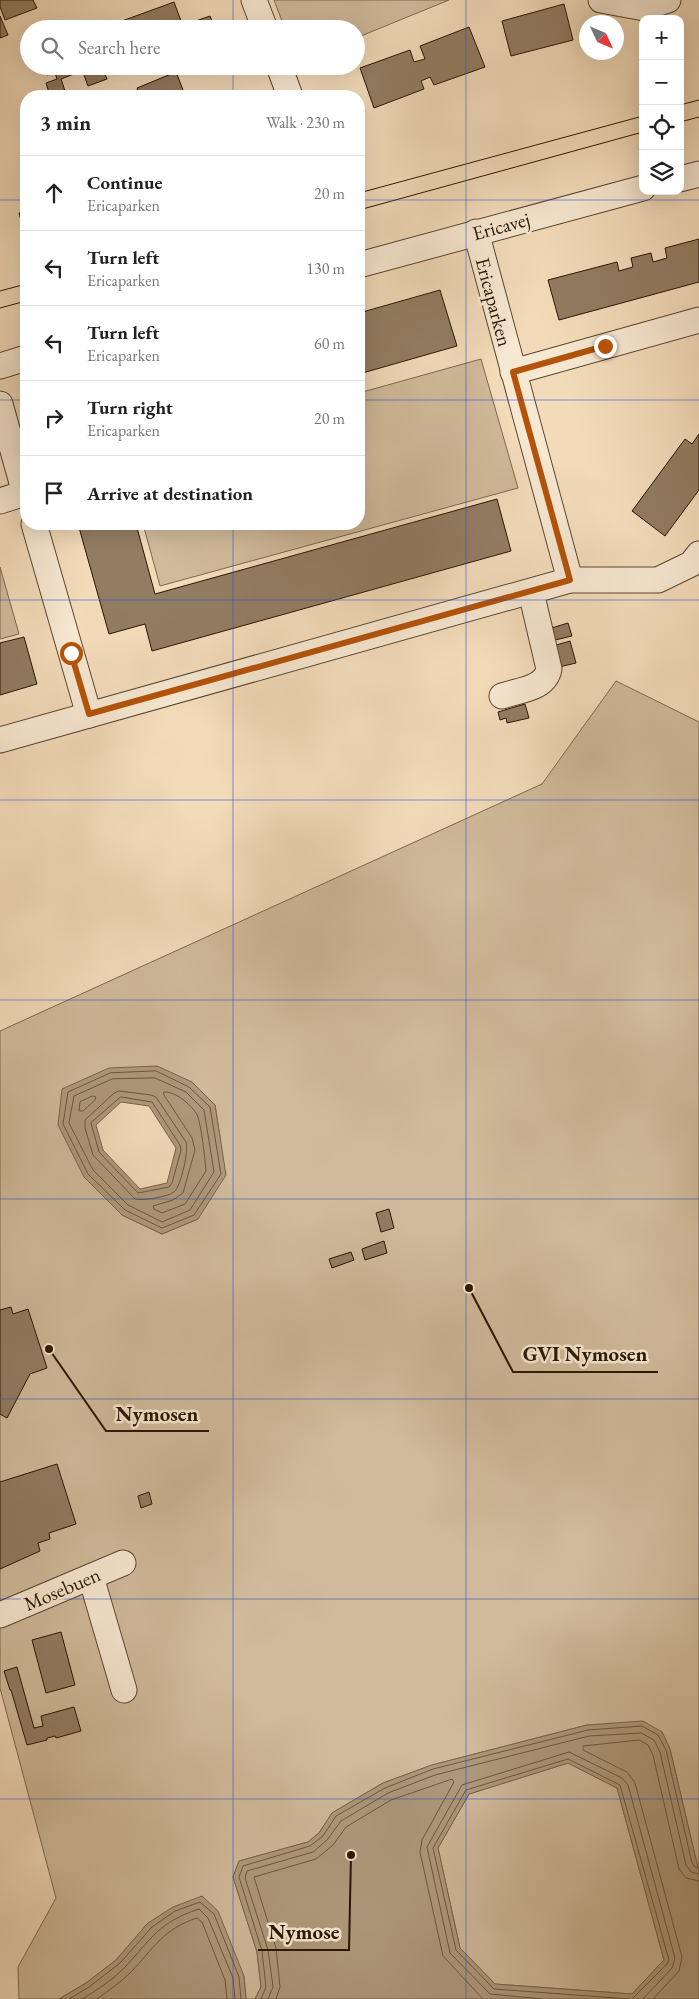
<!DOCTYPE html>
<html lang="en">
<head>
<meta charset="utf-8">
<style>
  :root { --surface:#fff; --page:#f6f6f6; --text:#222; --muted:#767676; --line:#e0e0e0 }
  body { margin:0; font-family:"EB Garamond",serif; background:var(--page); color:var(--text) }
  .controls { position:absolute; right:15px; top:15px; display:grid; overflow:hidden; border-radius:10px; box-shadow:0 5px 20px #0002 }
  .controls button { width:45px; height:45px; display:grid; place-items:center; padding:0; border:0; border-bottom:1px solid var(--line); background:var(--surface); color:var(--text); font:25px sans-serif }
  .compass { position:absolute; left:579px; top:15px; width:45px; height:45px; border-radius:50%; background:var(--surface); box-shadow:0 5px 20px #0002; rotate:134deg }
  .stop { position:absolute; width:15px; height:15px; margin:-11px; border:4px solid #b45309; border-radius:50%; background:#fff }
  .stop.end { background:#b45309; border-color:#fff; box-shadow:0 1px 5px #0008 }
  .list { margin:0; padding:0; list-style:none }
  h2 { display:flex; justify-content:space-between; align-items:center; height:65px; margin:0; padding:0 20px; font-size:21px }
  h2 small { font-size:16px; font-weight:400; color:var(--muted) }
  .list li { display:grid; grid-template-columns:32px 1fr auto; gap:15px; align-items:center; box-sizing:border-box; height:75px; padding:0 20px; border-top:1px solid var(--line) }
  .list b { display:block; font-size:19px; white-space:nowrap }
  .list p { margin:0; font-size:16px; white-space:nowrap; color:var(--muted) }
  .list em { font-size:16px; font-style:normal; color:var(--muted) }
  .icon { flex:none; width:28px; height:28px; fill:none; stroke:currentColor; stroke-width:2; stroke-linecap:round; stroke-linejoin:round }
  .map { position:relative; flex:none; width:699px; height:1999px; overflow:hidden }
  .search { position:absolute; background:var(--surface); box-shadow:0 5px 20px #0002; left:20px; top:20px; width:345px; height:55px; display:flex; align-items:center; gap:12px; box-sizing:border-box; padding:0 18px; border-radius:28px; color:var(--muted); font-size:19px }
  .panel { position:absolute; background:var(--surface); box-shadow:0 5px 20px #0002; left:20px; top:90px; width:345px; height:440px; border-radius:20px }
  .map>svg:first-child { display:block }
  .green { fill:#d0ba9b; stroke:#7c684e; fill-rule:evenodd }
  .water { fill:#ae987b; stroke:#78644b; fill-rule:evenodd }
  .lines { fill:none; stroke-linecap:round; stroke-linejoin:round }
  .shore { stroke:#6b573e; stroke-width:1 }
  .building { fill:#927c62; stroke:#281602 }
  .minor-casing { stroke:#5b4730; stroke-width:27 }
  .minor { stroke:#f7e8d2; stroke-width:25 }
  .tram { stroke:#281602; stroke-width:1 }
  .route { stroke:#b45309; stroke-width:6 }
  .grid { fill:none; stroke:#1d4ed8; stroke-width:1; stroke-opacity:0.55 }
  .labels { text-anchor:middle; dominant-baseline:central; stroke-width:5; stroke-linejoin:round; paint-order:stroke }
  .street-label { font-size:20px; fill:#281602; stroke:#f7e8d2 }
  .leader { fill:none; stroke:#281602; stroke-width:2 }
  .callout-dot { fill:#281602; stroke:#f7e8d2; stroke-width:2 }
  .callout-label { font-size:21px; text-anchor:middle; font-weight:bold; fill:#281602; stroke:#f7e8d2; stroke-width:5; stroke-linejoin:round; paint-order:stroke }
</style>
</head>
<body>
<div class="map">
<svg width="699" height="1999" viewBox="0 0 699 1999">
  <rect width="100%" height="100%" fill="#f3dbba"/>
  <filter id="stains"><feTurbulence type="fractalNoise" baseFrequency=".004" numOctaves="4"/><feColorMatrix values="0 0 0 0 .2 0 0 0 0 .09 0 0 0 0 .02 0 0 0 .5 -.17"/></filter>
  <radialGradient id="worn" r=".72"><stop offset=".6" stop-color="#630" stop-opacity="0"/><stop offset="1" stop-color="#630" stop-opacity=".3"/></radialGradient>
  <g class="green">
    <polygon points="274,0 449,0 356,38 356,29 285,29"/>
    <polygon points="481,359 518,488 160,586 143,524 359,524 359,393"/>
    <polygon points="0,567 19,634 0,639"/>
    <path d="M616,681L699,722V1872L670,1749L662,1732L587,1725L432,1765L383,1783L332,1813L319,1833L308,1842L239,1861L233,1877L257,1952L261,1987L255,1999H246L244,1976L148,1923L116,1960L86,1983L59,1999H19L18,1967L56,1898L0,1688V1031L542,784ZM62,1089L215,1105L220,1137L198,1219L162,1234L122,1215Z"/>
    <polygon points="568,1763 617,1788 664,1960 632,1994 495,1984 460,1948 438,1848 469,1794"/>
  </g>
  <g class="water">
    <path d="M157,1066L192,1082L215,1105L226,1175L198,1219L162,1234L122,1215L84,1177L58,1125L62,1089L109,1068ZM121,1102L149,1106L176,1148L167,1183L140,1189L103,1150L96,1125Z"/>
    <path d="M643,1721L662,1732L670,1749L699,1872V1999H255L261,1987L257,1952L233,1877L239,1861L308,1842L319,1833L332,1813L383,1783L432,1765L587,1725ZM568,1763L617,1788L664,1960L632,1994L495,1984L460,1948L438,1848L469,1794Z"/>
    <polygon points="202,1896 218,1911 244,1976 246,1999 59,1999 86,1983 116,1960 148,1923 173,1907"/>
  </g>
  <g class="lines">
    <g class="shore">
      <polygon points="156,1071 189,1087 210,1107 221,1174 194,1215 162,1228 125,1210 88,1174 63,1124 68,1092 110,1073"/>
      <polygon points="155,1078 186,1092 204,1110 214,1172 190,1210 162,1222 128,1205 93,1170 69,1123 74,1096 112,1079"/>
      <path d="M119,1091L151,1095L156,1097L186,1142C189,1150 181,1186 174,1192C167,1197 142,1201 135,1199L93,1155L85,1128V1120L113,1094Z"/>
      <path d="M164,1092C175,1091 190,1104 196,1113C201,1119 205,1160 206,1171L185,1204L162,1213L154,1209L153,1206L173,1200L183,1193L195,1150L192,1138L164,1095Z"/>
      <polygon points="93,1096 96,1097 95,1100 83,1111 79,1111 80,1102"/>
      <polygon points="121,1097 152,1102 180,1145 181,1150 172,1183 169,1187 138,1193 99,1152 91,1123"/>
      <polyline points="69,1999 89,1987 120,1963 152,1927 175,1911 200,1902 214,1914 239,1977 241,1999"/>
      <path d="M82,1999C97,1990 114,1979 126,1966C152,1938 159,1922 199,1909L208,1918L233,1978L235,1999"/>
      <path d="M97,1999C108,1991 121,1982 131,1972C154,1948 163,1929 197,1918L202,1922L225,1980L227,1999"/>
      <polyline points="261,1999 266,1987 262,1951 239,1877 243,1866 310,1846 323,1836 336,1816 385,1788 433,1769 588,1730 642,1726 658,1735 666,1750 692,1863 695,1867 699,1868"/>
      <polyline points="268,1999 273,1987 268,1950 245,1878 247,1871 313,1852 327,1840 341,1821 388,1793 435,1775 589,1736 641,1733 654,1740 660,1752 686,1865 691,1872 699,1874"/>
      <polyline points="276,1999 280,1987 276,1948 254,1877 316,1859 333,1845 346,1827 391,1800 452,1779 454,1782 422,1840 420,1852 443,1956 483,1999"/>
      <polyline points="543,1999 490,1994 450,1953 427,1847 462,1785 569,1752 622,1778 628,1785 675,1958 672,1968 643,1999"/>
      <polyline points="630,1999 494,1989 456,1950 433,1848 466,1790 568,1759 620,1785 669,1960 667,1964 632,1999"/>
      <polyline points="653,1999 679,1971 682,1957 635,1783 627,1772 583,1750 583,1746 639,1740 648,1745 653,1755 679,1869 686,1878 699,1881"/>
    </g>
  </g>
  <g class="building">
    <polygon points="0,0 33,0 37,8 5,20 0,7"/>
    <polygon points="174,2 184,29 100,29"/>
    <polygon points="564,4 573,40 511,56 502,21"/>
    <polygon points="0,16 8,35 0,38"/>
    <polygon points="210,16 215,29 188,29 187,24"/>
    <polygon points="469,27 485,67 434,85 430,77 421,81 424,89 374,108 360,68 410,50 414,62 425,59 420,46"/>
    <polygon points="44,66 95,66 61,79 65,91 50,96 46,83 57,79 55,73 47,75"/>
    <polygon points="103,69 107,79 88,86 84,75"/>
    <polygon points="176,72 183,90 177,93 178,96 140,96 137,88"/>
    <polygon points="26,211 26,238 19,213"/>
    <polygon points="699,239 699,282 559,320 548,280 617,262 619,271 633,267 631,258 651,253 653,262 667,258 665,248"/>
    <polygon points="440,290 457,346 359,374 359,313"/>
    <polygon points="699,434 699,490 665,536 632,511 685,439 692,444"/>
    <polygon points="497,499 511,551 152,651 145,624 109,634 78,524 136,524 155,594"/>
    <polygon points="568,623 572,636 551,641 548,629"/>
    <polygon points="24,637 37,684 0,695 0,643"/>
    <polygon points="570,641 576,663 559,667 553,646"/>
    <polygon points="525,704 529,718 507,723 506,718 500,720 498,712"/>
    <polygon points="389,1209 394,1228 381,1232 376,1213"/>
    <polygon points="384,1241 387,1253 365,1260 362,1249"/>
    <polygon points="351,1252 354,1260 332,1268 329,1259"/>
    <polygon points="11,1307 13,1314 28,1309 47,1368 30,1374 7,1418 0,1414 0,1310"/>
    <polygon points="57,1464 76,1524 49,1533 50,1539 38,1543 40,1551 0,1569 0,1482"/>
    <polygon points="149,1492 152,1504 141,1508 138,1496"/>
    <polygon points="61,1632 75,1685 46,1693 32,1640"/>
    <polygon points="17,1667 34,1728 43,1726 41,1716 74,1707 81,1731 56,1738 55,1736 47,1738 47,1740 27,1745 11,1690 10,1690 4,1671"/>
  </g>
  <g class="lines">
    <defs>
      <g id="minor">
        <polyline points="254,0 265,29"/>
        <polyline points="601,0 644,8 668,0"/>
        <polyline points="279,66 290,96"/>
        <polyline points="680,179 699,174"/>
        <polyline points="476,232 570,580"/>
        <polyline points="359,265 643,188"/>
        <polyline points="0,366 26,358"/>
        <polyline points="513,372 699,320"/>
        <polyline points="0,404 26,497"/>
        <polyline points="0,501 25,493"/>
        <polyline points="34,524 89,715"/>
        <path d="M502,696C519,690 545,689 549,669L531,592"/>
        <polyline points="0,740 570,580 658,580 691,564 699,554"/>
        <polyline points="91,1577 124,1690"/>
        <polyline points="0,1615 123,1563"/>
      </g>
    </defs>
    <use href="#minor" class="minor-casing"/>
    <use href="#minor" class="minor"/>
    <g class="tram">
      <polyline points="680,105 699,100"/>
      <polyline points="680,122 699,117"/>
      <polyline points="359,193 643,116"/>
      <polyline points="359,210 643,132"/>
      <polyline points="0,291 26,284"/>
      <polyline points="0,308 26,301"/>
    </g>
  </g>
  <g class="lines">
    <polyline class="route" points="71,653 89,714 570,580 513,372 605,346"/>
  </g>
  <path class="grid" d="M233,0V29M466,0V1999M233,66V96M0,200H26M359,200H699M0,400H26M359,400H699M233,524V1999M0,600H699M0,800H699M0,1000H699M0,1199H699M0,1399H699M0,1599H699M0,1799H699"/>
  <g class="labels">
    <g class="street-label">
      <text transform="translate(501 226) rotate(-15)">Ericavej</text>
      <text transform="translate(494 302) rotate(75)">Ericaparken</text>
      <text transform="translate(62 1589) rotate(-23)">Mosebuen</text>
    </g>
  </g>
  <path class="leader" d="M469 1288L513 1372H658M49 1349L106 1431H209M351 1855L349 1950H258"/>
  <g class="callout-dot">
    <circle cx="469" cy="1288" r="5"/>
    <circle cx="49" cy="1349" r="5"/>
    <circle cx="351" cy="1855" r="5"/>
  </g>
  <g class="callout-label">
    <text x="585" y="1361">GVI Nymosen</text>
    <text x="157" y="1421">Nymosen</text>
    <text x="304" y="1939">Nymose</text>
  </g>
  <rect width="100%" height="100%" filter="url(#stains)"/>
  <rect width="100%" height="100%" fill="url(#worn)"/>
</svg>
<div class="controls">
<button>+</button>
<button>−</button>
<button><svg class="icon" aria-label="locate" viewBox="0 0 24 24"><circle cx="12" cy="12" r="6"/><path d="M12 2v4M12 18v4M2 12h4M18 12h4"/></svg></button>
<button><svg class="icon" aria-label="layers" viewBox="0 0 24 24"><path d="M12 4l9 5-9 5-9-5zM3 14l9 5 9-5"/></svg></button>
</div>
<svg class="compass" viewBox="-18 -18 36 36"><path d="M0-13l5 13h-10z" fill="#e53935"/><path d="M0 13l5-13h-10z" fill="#767676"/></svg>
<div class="stop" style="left:71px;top:653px"></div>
<div class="stop end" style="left:605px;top:346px"></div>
<div class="search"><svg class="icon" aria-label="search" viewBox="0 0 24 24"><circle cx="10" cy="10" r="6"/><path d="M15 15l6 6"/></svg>Search here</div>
<section class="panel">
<h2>3 min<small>Walk · 230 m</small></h2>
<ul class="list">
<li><svg class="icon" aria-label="ahead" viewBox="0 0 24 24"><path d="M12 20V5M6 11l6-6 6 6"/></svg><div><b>Continue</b><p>Ericaparken</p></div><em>20 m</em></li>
<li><svg class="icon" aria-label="left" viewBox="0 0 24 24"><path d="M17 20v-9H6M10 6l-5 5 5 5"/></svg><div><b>Turn left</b><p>Ericaparken</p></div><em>130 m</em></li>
<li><svg class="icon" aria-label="left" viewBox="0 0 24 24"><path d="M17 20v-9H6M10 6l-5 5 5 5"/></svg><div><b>Turn left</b><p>Ericaparken</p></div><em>60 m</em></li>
<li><svg class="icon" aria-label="right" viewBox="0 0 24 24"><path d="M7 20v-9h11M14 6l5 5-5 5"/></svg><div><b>Turn right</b><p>Ericaparken</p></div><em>20 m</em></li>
<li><svg class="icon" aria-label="arrive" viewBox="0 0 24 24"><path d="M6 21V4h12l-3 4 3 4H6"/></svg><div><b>Arrive at destination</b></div></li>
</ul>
</section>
</div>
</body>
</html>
